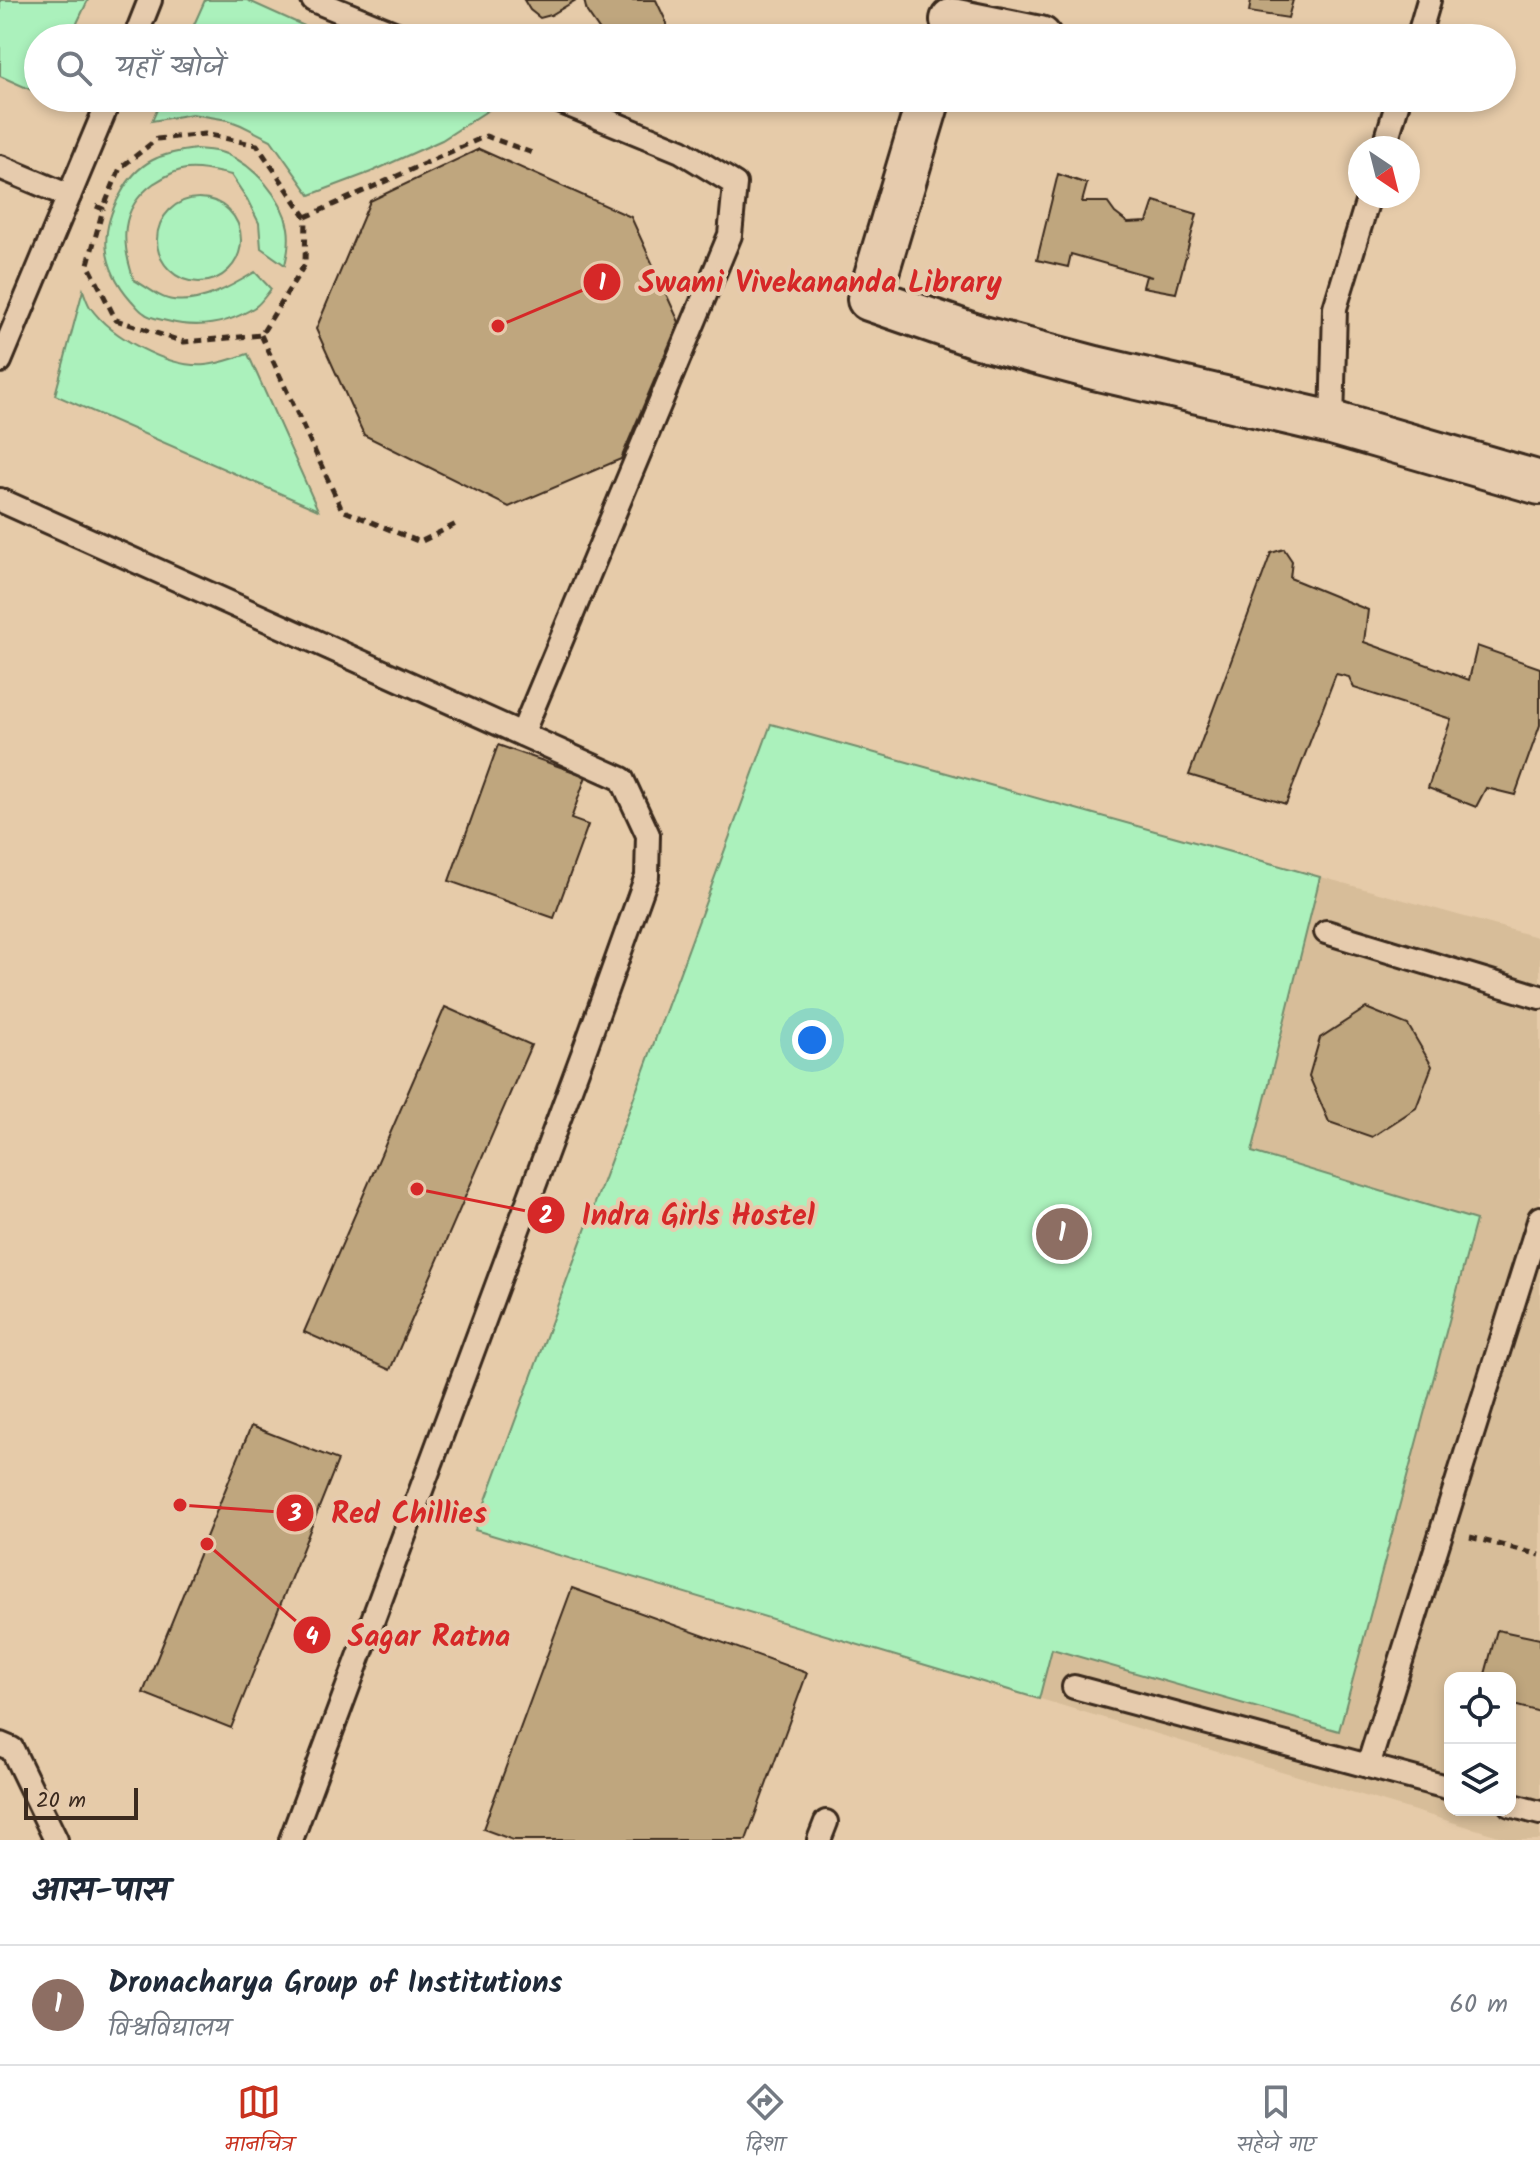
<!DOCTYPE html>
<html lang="hi">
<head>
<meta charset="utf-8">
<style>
  :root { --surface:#fff; --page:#f2f2f3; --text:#1f2937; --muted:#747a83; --line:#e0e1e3; --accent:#c8321e }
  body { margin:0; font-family:Kalam,"Playpen Sans Deva",sans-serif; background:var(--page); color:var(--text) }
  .controls { position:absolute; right:24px; bottom:24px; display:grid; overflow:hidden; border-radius:16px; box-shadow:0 4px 12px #0003 }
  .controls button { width:72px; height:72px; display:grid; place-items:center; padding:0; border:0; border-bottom:2px solid var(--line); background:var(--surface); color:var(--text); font:40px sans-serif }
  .compass { position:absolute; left:1348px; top:136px; width:72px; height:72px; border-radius:50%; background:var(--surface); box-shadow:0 4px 12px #0003; rotate:145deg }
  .scale { position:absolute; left:24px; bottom:20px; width:114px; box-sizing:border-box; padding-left:8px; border:4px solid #3b2a1e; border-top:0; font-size:22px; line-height:28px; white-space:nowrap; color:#3b2a1e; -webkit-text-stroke:6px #e6cbad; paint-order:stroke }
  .you { position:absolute; left:812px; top:1040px; width:28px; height:28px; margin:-20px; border:6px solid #fff; border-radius:50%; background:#1a73e8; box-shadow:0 0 0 12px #1a73e833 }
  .badge { display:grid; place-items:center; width:52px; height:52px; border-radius:50%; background:var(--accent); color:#fff; font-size:26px; font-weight:700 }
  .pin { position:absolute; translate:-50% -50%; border:4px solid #fff; box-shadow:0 2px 8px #0006 }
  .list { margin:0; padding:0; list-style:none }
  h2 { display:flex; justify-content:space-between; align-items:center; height:104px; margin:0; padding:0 32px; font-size:34px }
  h2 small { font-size:26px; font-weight:400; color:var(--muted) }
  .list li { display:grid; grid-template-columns:52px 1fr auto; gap:24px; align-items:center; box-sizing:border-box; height:120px; padding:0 32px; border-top:2px solid var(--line) }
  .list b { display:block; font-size:30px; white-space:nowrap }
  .list p { margin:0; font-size:26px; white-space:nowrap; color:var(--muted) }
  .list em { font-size:26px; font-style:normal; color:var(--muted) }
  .icon { flex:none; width:44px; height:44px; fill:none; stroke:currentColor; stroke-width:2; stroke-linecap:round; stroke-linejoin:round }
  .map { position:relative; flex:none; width:1540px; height:1840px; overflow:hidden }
  .search { position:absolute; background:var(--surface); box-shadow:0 4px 12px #0003; left:24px; right:24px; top:24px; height:88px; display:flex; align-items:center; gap:20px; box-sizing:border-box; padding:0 28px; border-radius:44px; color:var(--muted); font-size:30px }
  .sheet { height:224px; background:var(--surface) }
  nav { display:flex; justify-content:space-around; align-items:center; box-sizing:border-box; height:112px; border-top:2px solid var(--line); background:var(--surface); font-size:22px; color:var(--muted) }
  nav a { display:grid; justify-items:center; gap:4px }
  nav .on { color:var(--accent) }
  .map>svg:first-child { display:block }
  .built { fill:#d7bd99; fill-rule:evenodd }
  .green { fill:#abf1bc; stroke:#738e6d; stroke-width:2 }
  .building { fill:#bfa67e; stroke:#3b2a1e; stroke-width:2 }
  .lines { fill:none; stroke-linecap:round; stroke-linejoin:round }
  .service-casing { stroke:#3b2a1e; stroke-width:28 }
  .minor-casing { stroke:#3b2a1e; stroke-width:48 }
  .path { stroke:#3b2a1e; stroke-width:5; stroke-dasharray:8 6; stroke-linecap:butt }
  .service { stroke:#e6cbad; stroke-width:22 }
  .minor { stroke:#e6cbad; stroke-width:42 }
  .leader { fill:none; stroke:#d62828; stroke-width:3 }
  .callout-dot { fill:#d62828; stroke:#e6cbad; stroke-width:3 }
  .mark-label { font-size:24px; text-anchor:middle; font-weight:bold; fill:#fff }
  .callout-label { font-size:30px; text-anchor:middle; font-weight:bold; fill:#d62828; stroke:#e6cbad; stroke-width:8; stroke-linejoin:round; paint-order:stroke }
</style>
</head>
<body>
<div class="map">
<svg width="1540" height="1840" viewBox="0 0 1540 1840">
  <rect width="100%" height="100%" fill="#e6cba9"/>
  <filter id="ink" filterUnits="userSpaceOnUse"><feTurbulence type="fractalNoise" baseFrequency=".0125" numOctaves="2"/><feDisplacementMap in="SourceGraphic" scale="16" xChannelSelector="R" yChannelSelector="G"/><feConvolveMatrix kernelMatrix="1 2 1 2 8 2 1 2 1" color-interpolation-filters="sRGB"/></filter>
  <g filter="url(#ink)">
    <path class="built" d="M771,724L1540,938V1840H1512L475,1530ZM1450,1678H1510V1810H1450Z"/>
    <g class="green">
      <polygon points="0,0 88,0 70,38 38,38 38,93 0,76"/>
      <polygon points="205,0 247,0 331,38 188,38"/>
      <polygon points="162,98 465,98 490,109 442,140 371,172 310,195 271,140 241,125 228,120 192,114 152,121"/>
      <path d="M196,149C206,150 217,150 226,154C254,165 283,198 288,228C290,240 288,253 285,265L261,248L259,223L247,199L231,175C217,172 201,167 187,169C175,170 163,178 153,184C119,209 121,243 134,280C146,286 160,299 173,300C201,304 232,286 255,272L271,289C266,295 261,303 255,307C227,325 198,329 167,321C159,319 149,318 144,313C139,310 135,304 131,300C101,266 99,232 121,193C138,161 161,153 196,149Z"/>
      <circle cx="199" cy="240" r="42"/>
      <path d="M83,290C85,296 87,302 90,307C111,337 168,368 205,365C219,364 234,358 248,354L318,510L55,395Z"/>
      <polygon points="771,724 1320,877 1252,1152 1476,1220 1339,1731 1052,1649 1039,1699 475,1530"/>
    </g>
    <g class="building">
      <polygon points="524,0 576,0 551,15 540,18 530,10"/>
      <polygon points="584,0 656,0 665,19 668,33 663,38 605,38 587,12"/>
      <polygon points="1251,0 1293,0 1288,18 1249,12"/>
      <polygon points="479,149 631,217 679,322 621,459 509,507 364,435 316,329 370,201"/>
      <polygon points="1058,174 1087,184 1082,202 1107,202 1115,213 1128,223 1147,222 1154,201 1197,214 1176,293 1143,287 1146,276 1152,277 1071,254 1068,267 1037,260"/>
      <polygon points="1284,549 1292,561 1290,578 1368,610 1364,642 1469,680 1477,646 1540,668 1540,725 1515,795 1486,788 1476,807 1428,788 1451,719 1354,688 1349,677 1336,674 1286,804 1189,775 1271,553"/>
      <polygon points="498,745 586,776 571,819 588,825 554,918 449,881"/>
      <polygon points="445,1007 531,1045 390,1370 304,1332"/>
      <polygon points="1366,1008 1408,1025 1432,1066 1416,1108 1372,1137 1329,1122 1309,1076 1320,1038"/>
      <polygon points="251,1426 338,1460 231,1728 143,1693"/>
      <polygon points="572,1588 807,1673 746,1840 513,1840 483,1829"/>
      <polygon points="1497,1630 1540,1639 1540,1712 1510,1704 1510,1678 1484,1678"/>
    </g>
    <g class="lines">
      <defs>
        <g id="service">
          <polyline points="313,0 406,38"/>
          <polyline points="135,38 150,0"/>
          <polyline points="1418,38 1429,0"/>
          <polyline points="1384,148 1399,98"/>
          <polyline points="0,167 69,196"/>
          <polyline points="0,361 110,98"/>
          <polyline points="1332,423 1335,308 1369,196"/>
          <polyline points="0,500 622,779 648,835 647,876 586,1046 291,1840"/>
          <polyline points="522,734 730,235 735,184 681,151 552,98"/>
          <polyline points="1326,932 1540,997"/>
          <polyline points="1074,1687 1450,1788"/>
          <polyline points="0,1744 12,1749 56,1840"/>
          <polyline points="1368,1766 1540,1218"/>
          <polyline points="1510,1805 1540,1813"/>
          <polyline points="819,1840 826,1822"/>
        </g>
        <g id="minor">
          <polyline points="952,20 1040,38"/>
          <polyline points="929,98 869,299 979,337 1095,368 1332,423 1540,483"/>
        </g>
      </defs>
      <use href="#service" class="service-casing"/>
      <use href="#minor" class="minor-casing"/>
      <g class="path">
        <polyline points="96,206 103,209 88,264 116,320 184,342 261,335 305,264 306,217 257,145 205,134 157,139 120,168 103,209"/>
        <polyline points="306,217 486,136 535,154"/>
        <polyline points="261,335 342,510 420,542 456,524"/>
        <polyline points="1470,1537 1540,1555"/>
      </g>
      <use href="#service" class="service"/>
      <use href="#minor" class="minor"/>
    </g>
  </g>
  <path class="leader" d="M498 326L602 282M417 1189L546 1215M180 1505L295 1513M207 1544L312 1635"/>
  <g class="callout-dot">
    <circle cx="498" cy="326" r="8"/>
    <circle cx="417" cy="1189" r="8"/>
    <circle cx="180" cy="1505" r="8"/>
    <circle cx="207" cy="1544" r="8"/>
    <circle cx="602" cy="282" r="20"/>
    <circle cx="546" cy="1215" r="20"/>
    <circle cx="295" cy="1513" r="20"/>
    <circle cx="312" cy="1635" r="20"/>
  </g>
  <g class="mark-label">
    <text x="602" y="290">1</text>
    <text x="546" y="1223">2</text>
    <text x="295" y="1521">3</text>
    <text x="312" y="1644">4</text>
  </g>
  <g class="callout-label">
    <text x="820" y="292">Swami Vivekananda Library</text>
    <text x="698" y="1225">Indra Girls Hostel</text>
    <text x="409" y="1523">Red Chillies</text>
    <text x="429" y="1646">Sagar Ratna</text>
  </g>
</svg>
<div class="controls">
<button><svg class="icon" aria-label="locate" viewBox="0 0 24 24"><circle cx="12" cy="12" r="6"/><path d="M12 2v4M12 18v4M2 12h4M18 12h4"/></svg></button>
<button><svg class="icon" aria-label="layers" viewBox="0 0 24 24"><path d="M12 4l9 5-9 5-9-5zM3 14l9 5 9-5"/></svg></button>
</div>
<svg class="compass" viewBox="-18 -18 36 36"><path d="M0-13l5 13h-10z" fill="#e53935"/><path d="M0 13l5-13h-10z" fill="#747a83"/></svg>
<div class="scale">20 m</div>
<div class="you"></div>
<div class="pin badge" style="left:1062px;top:1234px;background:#8d6e63">1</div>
<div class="search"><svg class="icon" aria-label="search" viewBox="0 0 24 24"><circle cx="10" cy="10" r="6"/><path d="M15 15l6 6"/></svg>यहाँ खोजें</div>
</div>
<section class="sheet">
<h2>आस-पास<small></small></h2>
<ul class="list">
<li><span class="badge" style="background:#8d6e63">1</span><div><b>Dronacharya Group of Institutions</b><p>विश्वविद्यालय</p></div><em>60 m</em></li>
</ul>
</section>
<nav>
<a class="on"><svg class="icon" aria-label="map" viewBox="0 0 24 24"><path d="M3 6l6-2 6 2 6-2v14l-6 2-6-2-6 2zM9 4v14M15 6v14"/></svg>मानचित्र</a>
<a><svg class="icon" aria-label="directions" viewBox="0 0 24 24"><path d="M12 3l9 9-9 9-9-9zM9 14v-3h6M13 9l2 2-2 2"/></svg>दिशा</a>
<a><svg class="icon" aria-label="saved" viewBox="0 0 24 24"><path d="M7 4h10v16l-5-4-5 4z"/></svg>सहेजे गए</a>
</nav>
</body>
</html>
